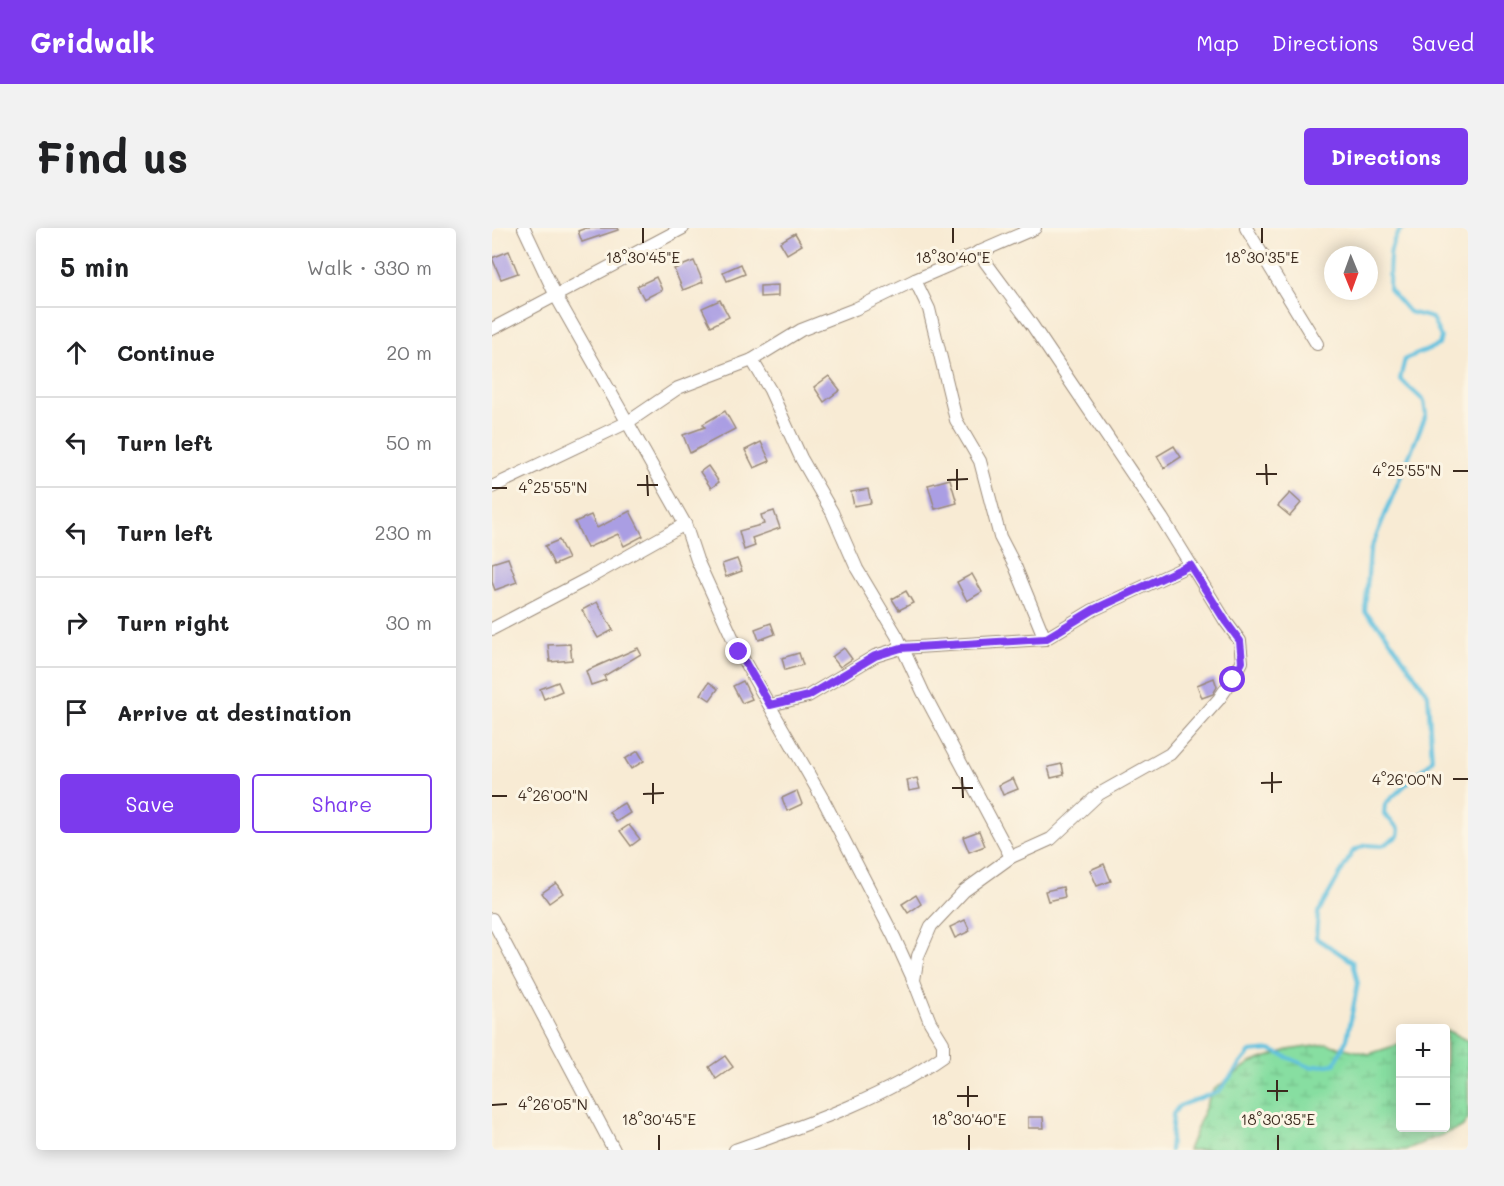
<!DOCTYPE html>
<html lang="en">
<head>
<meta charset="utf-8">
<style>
  :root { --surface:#fff; --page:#f2f2f2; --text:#202124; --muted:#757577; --line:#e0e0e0; --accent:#7c3aed }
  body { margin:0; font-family:Mali,sans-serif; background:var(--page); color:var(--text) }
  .controls { position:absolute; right:18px; bottom:18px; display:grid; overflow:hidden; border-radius:6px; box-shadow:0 3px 15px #0003 }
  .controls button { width:54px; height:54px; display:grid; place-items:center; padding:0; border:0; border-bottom:2px solid var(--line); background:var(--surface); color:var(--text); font:30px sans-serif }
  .compass { position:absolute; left:832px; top:18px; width:54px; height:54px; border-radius:50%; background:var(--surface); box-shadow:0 3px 15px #0003; rotate:179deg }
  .stop { position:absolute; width:18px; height:18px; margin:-14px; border:4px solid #7c3aed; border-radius:50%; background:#fff }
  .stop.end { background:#7c3aed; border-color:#fff; box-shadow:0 2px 6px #0008 }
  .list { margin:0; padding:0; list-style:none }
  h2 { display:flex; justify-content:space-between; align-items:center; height:78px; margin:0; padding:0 24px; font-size:26px }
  h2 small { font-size:20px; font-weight:400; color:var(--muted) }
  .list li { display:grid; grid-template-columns:39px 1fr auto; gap:18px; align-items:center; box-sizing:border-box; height:90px; padding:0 24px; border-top:2px solid var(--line) }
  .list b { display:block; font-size:22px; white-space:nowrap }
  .list em { font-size:20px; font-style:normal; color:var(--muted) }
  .actions { display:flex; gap:12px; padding:18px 24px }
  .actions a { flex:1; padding:14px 0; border:2px solid var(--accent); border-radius:6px; text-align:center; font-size:21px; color:var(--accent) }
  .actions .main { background:var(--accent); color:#fff }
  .icon { flex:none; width:33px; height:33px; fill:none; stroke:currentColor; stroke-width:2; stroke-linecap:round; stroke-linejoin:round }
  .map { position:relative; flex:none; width:976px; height:922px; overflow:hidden; border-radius:6px }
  header { display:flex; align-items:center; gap:36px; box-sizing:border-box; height:84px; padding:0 30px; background:var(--accent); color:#fff }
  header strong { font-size:28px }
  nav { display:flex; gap:33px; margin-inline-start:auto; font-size:21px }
  .intro { display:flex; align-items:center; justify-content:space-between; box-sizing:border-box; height:144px; padding:0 36px }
  h1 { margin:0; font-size:42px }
  .button { padding:15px 27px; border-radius:6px; background:var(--accent); color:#fff; font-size:21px; font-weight:700 }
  main { display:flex; gap:36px; padding:0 36px }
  aside { flex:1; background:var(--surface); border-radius:6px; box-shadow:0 3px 15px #0003 }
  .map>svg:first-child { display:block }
  .wetland { fill:url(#wetland-marsh); stroke:#618460; stroke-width:1.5 }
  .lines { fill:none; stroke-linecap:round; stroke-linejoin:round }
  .stream { stroke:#60c1df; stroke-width:4 }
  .building { fill:#aa9ee3 }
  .street-casing { stroke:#9a8a79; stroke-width:14 }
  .street { stroke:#fff; stroke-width:12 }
  .route { stroke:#7c3aed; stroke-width:8 }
  .ticks { fill:none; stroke:#3b2a1e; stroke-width:2 }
  .ticks-label { font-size:15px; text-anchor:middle; fill:#3b2a1e; stroke:#fcf5e5; stroke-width:6; stroke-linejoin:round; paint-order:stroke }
</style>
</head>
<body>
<header>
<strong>Gridwalk</strong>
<nav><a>Map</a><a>Directions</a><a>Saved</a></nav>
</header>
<div class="intro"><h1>Find us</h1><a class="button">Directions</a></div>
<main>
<aside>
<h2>5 min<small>Walk · 330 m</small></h2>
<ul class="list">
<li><svg class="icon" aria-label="ahead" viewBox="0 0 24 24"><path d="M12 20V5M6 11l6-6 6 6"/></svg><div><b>Continue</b></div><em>20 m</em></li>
<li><svg class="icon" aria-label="left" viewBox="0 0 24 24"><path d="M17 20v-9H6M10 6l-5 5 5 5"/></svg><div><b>Turn left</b></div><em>50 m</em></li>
<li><svg class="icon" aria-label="left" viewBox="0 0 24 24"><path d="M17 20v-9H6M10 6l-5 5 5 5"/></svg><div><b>Turn left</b></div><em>230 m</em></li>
<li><svg class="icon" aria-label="right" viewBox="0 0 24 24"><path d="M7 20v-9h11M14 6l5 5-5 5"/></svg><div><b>Turn right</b></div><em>30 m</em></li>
<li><svg class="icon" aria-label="arrive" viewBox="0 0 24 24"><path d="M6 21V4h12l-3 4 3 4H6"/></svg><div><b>Arrive at destination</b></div></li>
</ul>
<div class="actions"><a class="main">Save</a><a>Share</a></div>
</aside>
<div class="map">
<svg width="976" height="922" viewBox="0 0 976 922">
  <defs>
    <pattern id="wetland-marsh" width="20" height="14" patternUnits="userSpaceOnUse" patternTransform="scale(1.5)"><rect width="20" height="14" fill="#87dea1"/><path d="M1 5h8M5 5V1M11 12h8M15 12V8" fill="none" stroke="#75bf8a"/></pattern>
  </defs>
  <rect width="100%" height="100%" fill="#fcf5e5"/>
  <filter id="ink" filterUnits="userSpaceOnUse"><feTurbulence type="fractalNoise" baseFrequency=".0167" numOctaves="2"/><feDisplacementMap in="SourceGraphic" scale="12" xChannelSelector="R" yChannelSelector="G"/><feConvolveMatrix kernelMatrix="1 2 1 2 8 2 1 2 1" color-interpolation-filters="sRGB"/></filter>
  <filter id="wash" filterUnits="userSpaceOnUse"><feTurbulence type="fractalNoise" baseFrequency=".008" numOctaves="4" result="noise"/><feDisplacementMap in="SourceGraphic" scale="24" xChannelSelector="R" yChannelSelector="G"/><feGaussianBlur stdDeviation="1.35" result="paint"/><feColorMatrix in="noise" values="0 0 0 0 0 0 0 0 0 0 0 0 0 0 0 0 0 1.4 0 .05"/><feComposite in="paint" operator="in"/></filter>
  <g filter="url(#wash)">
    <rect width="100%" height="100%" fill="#f8ebd4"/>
    <polygon class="wetland" points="954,802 976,813 976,891 970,899 913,922 696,922 720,863 758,835 796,822 835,816 877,826 908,816 908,900 954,900"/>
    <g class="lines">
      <path class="stream" d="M678,922L681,886L687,878L727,863L758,824L779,822L818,839L843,836L855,811L866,755L861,734L824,710L826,685L861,623L874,617L890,618L906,608L907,601L892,586L893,576L940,532L936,466L891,402L873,384L878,323L934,187L932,173L908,151L913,131L947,117L949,109L940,90L917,84L897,61C898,42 894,13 911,0"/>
    </g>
    <g id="blocks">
      <g class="building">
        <polygon points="94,0 126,0 126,2 90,14 86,3"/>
        <polygon points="303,5 310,17 295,26 288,14"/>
        <polygon points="17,23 26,45 9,51 0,30"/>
        <polygon points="202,33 211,54 191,62 182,41"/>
        <polygon points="249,36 253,46 235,53 231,44"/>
        <polygon points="164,49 170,62 152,71 145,58"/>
        <polygon points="286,57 286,68 268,69 268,58"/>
        <polygon points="228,72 237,89 219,98 210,80"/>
        <polygon points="337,148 348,162 332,174 322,159"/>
        <polygon points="233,183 243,201 198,225 191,207 213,199 211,196"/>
        <polygon points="269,214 278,233 262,240 253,222"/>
        <polygon points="682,218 689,229 672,240 665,228"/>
        <polygon points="216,238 227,254 219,260 208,244"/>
        <polygon points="458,251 465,275 443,281 436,257"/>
        <polygon points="376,261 379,275 362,278 359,264"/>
        <polygon points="798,265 809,275 798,288 786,278"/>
        <polygon points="138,283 151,308 132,318 126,306 95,320 83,294 99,287 105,300"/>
        <polygon points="282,283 288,300 260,310 263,318 252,322 247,303 272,296 269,287"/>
        <polygon points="67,312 76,331 62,337 53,318"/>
        <polygon points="16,330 25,354 3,362 0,354 0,335"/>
        <polygon points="245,331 250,343 234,349 230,336"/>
        <polygon points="480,346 490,364 475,373 465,354"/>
        <polygon points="414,363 421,375 407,382 400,371"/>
        <polygon points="105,374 121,402 106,410 90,382"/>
        <polygon points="279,395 283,406 267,412 263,401"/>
        <polygon points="78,416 80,432 58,434 56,417"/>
        <polygon points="146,420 149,426 112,448 114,452 99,457 94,443"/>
        <polygon points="352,420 360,431 348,439 340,429"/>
        <polygon points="307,425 311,437 293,442 290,430"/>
        <polygon points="722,450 725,459 721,466 710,470 705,457"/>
        <polygon points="251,453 260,471 250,475 241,458"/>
        <polygon points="66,454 70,463 52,471 48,461"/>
        <polygon points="217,454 226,461 218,472 209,466"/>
        <polygon points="146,523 152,533 139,541 133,531"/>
        <polygon points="570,536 572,547 559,550 556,539"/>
        <polygon points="425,550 428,561 417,563 415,552"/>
        <polygon points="521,550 526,561 511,567 507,557"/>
        <polygon points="305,563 310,576 295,583 290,570"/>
        <polygon points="132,575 138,585 124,594 117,584"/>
        <polygon points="137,597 148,611 139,618 128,603"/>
        <polygon points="487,603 493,618 477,624 471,609"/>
        <polygon points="612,636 619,653 605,658 598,642"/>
        <polygon points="64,655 71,665 57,675 50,665"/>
        <polygon points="571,659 573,669 556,673 553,663"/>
        <polygon points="424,667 429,676 416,685 410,676"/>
        <polygon points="473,692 478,703 463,710 458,699"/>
        <polygon points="233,828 241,839 224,851 217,839"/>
        <polygon points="536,889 551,889 552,900 536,900"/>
      </g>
    </g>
  </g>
  <g filter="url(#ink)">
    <use href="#blocks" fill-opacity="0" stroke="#9a8a79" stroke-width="1.5"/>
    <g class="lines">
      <defs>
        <g id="street">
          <path d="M32,0L64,68L193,296L205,332L247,424L333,575L402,709L422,753L438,794L451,815V828C390,871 313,897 243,922"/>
          <polyline points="754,0 825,116"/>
          <polyline points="423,52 437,81 464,192 488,233 508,309 523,338 553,411"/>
          <polyline points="0,101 191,0"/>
          <polyline points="260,132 278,162 309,230 340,284 365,341 405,408 431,464 519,629"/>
          <polyline points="0,259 136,194 186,160 260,132 309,102 363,81 423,52 543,0"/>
          <polyline points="0,401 97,350 193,296"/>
          <polyline points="278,477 316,468 383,428 409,420 553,411 601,382 698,337"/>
          <polyline points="0,691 122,922"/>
          <polyline points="422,752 426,728 439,698 472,663 519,629 559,611 607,566 678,526 727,471 740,452 750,434 748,413 734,394 670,290 540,97 486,24"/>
        </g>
      </defs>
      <use href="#street" class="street-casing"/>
      <use href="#street" class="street"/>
    </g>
  </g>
  <g class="lines" filter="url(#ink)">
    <polyline class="route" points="247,424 278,477 316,468 383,428 409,420 553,411 601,382 698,337 734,394 748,413 750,434 741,452"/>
  </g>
  <path class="ticks" d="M151,0V15M461,0V15M770,0V15M774,236L775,257M465,241V262M961,243H976M764,246H785M155,247L156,268M455,252L476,251M145,257H166M0,260H15M780,544V565M470,549L471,570M961,551H976M161,555V576M769,555L790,554M460,560H481M151,566L172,565M0,568H15M785,852V873M476,858V879M775,863H796M465,868H486M0,877L15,876M167,907V922M477,907V922M786,907V922"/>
  <g class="ticks-label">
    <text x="151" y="35">18°30'45"E</text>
    <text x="461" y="35">18°30'40"E</text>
    <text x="770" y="35">18°30'35"E</text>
    <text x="915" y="248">4°25'55"N</text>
    <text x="61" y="265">4°25'55"N</text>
    <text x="915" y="557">4°26'00"N</text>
    <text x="61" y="573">4°26'00"N</text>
    <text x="61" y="882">4°26'05"N</text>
    <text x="167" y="897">18°30'45"E</text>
    <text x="477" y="897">18°30'40"E</text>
    <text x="786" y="897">18°30'35"E</text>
  </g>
</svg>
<div class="controls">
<button>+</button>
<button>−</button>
</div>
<svg class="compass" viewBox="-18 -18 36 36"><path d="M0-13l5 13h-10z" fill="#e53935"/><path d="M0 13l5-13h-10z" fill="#757577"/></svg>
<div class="stop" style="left:741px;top:452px"></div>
<div class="stop end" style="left:247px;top:424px"></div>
</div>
</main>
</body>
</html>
